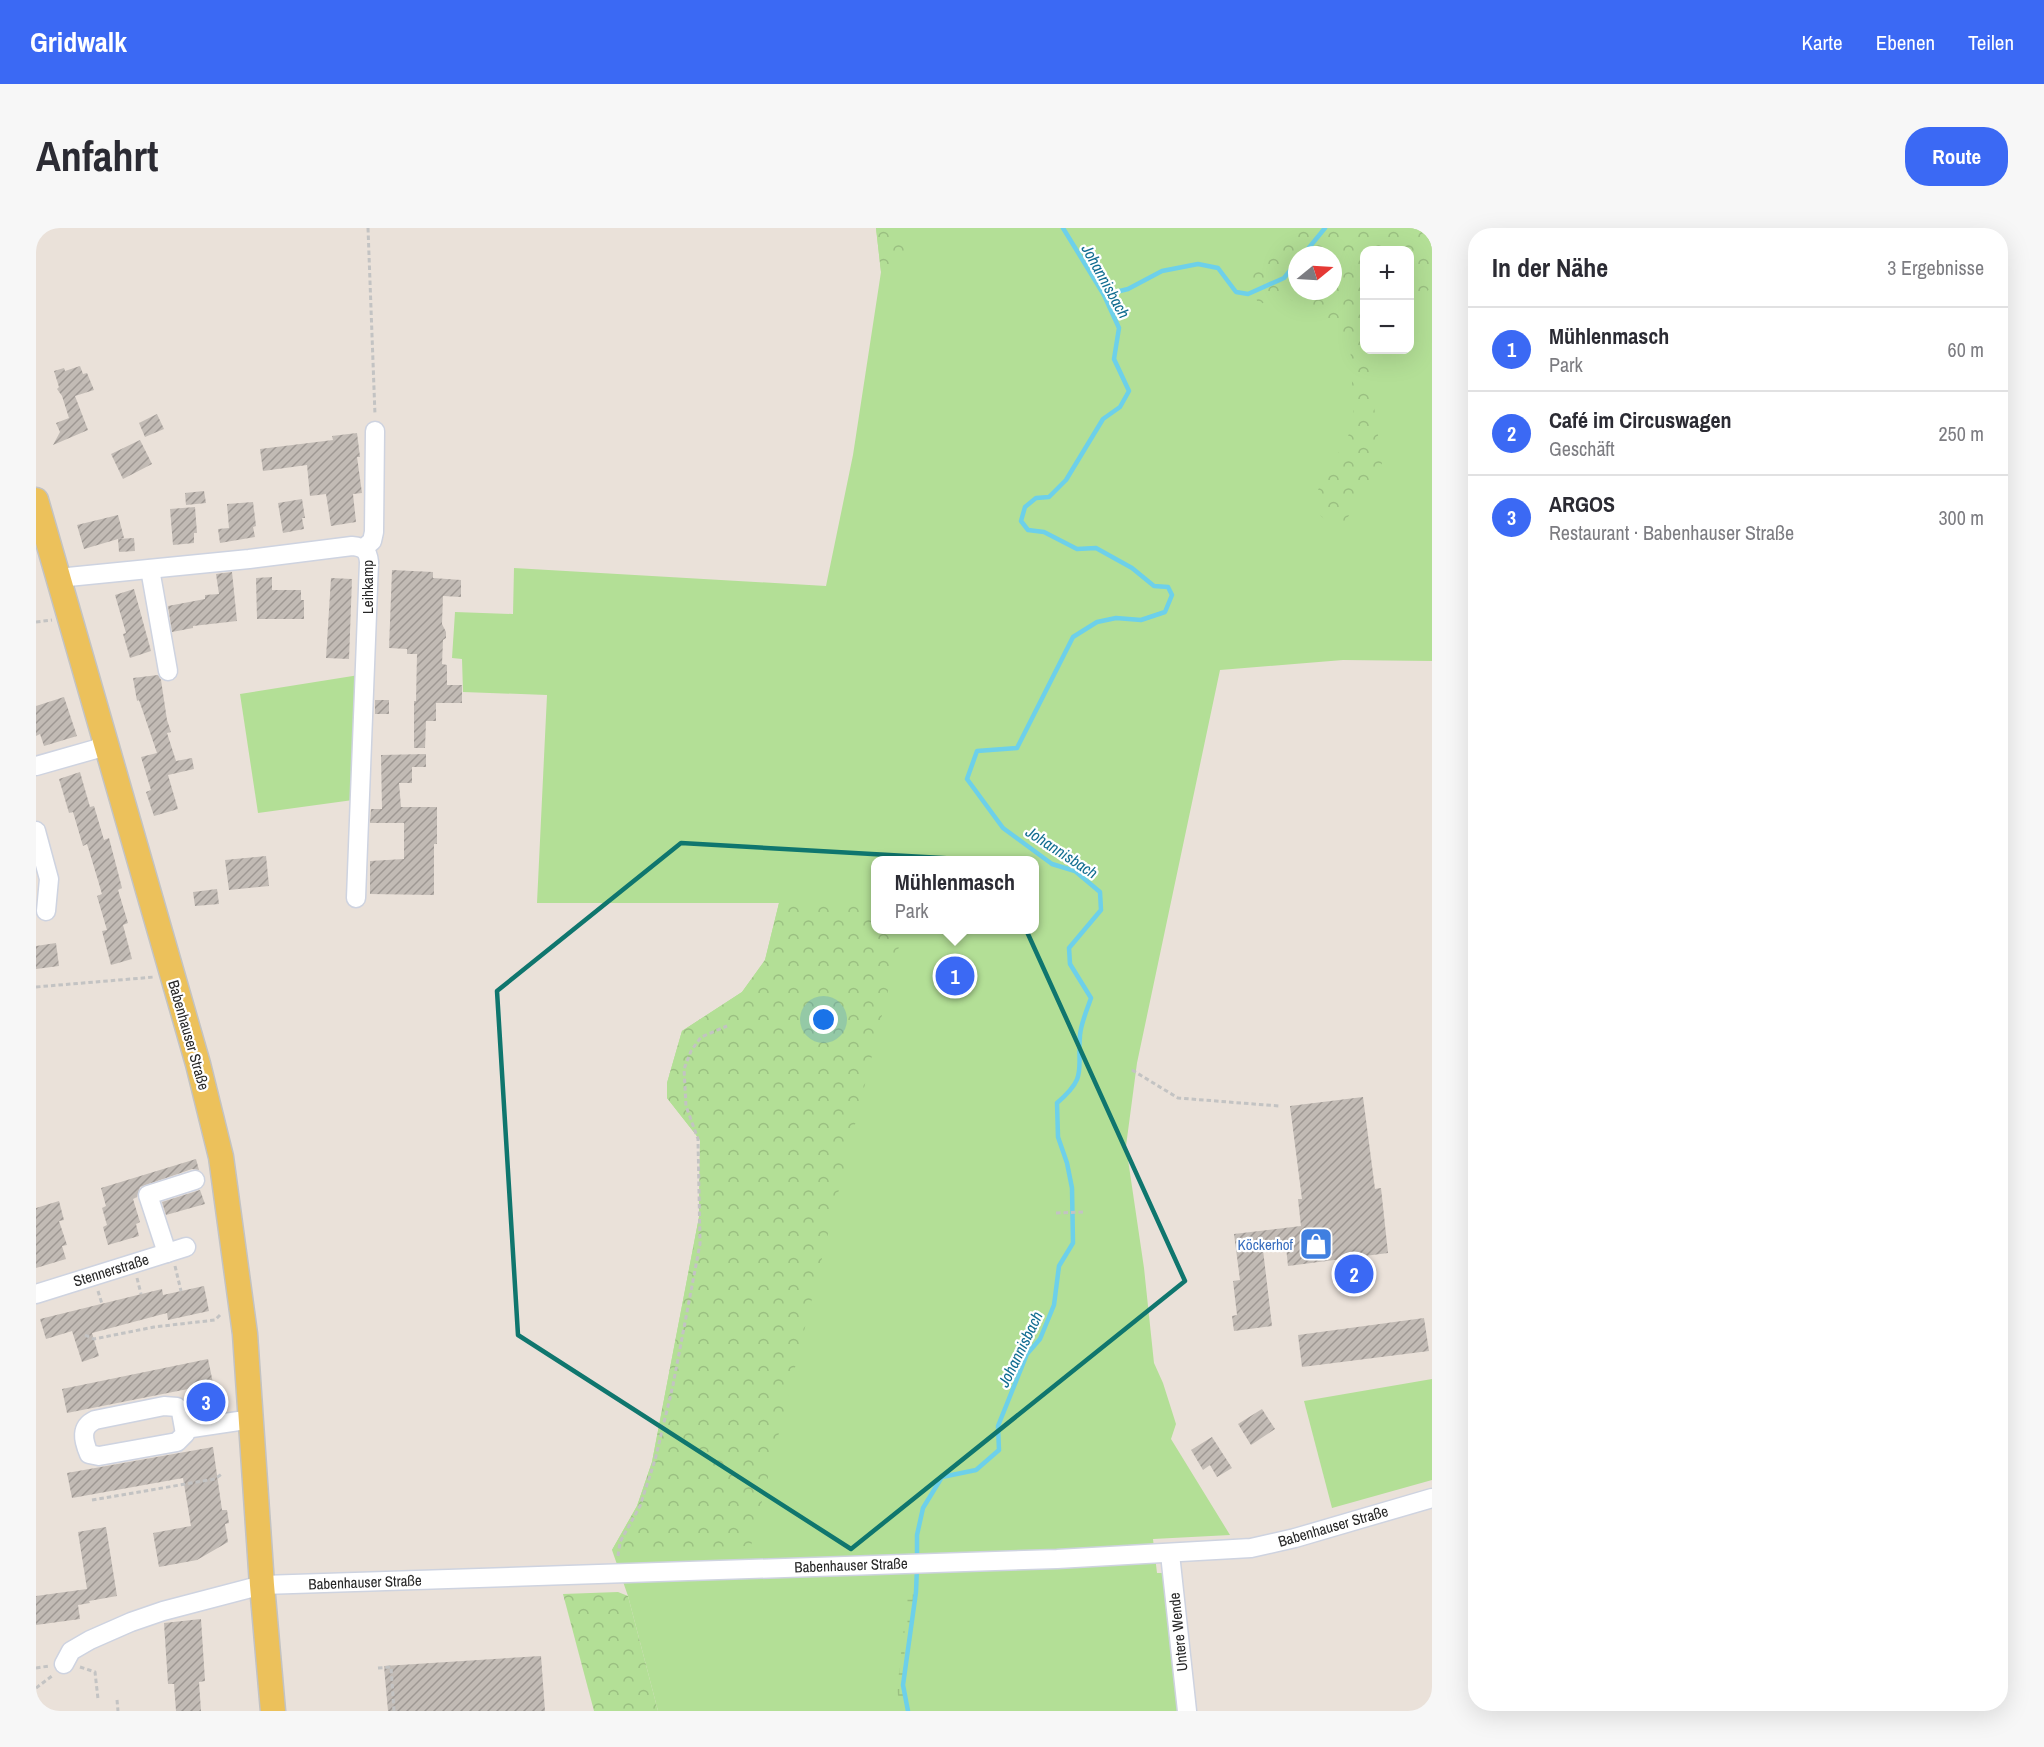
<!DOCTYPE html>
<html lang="de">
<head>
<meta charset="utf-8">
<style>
  :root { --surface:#fff; --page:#f7f7f7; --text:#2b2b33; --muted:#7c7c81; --line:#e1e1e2; --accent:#3b69f4 }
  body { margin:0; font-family:"Archivo Narrow",sans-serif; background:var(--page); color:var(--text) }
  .controls { position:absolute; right:18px; top:18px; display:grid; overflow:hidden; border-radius:12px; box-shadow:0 6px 24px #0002 }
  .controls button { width:54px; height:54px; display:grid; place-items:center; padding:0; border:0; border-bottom:2px solid var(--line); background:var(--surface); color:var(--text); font:30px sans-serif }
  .compass { position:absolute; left:1252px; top:18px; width:54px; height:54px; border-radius:50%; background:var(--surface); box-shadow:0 6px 24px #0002; rotate:72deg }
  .you { position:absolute; left:788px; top:792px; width:21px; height:21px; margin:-15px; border:4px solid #fff; border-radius:50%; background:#1a73e8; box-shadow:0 0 0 9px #1a73e833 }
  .badge { display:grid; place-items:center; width:39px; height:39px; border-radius:50%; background:var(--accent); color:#fff; font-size:20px; font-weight:700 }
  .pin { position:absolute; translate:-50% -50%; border:3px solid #fff; box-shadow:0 2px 6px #0006 }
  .popup { position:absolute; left:835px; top:628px; width:168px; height:78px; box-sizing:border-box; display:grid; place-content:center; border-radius:12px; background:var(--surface); filter:drop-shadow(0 2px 4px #0005); font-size:20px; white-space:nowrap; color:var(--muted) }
  .popup b { font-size:22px; color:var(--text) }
  .popup::after { content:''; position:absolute; left:50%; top:100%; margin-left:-12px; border:12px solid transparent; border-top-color:var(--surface) }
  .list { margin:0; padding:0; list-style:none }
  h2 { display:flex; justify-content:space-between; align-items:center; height:78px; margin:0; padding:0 24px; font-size:26px }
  h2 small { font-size:20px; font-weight:400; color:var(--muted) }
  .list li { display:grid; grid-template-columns:39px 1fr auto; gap:18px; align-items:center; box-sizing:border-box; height:84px; padding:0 24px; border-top:2px solid var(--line) }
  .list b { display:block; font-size:22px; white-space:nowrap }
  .list p { margin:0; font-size:20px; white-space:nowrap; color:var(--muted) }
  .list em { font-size:20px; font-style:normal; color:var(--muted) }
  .map { position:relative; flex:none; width:1396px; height:1483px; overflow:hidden; border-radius:24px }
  header { display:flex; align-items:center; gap:36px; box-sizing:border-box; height:84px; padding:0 30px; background:var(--accent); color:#fff }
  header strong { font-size:28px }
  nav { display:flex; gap:33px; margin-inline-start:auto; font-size:21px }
  .intro { display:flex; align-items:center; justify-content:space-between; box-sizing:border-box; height:144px; padding:0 36px }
  h1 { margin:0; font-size:42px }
  .button { padding:15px 27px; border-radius:24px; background:var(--accent); color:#fff; font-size:21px; font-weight:700 }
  main { display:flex; gap:36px; padding:0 36px }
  aside { flex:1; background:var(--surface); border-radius:24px; box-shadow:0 6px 24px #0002 }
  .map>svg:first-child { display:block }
  .grass { fill:#b3df96; fill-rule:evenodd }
  .forest { fill:url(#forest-crowns); fill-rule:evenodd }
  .wetland { fill:url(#wetland-marsh) }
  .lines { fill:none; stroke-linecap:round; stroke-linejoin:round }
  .stream { stroke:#6dd0ea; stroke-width:4.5 }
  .building { fill:url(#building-hatch) }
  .minor-casing { stroke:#ced3e0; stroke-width:21 }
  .major-casing { stroke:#c3c3c3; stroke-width:27 }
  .path { stroke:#c3c3c3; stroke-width:3; stroke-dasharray:4.5 3; stroke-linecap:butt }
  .minor { stroke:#fff; stroke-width:18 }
  .major { stroke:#ecc15b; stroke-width:24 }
  .marked { fill:none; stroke:#0f766e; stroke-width:4.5; stroke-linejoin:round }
  .labels { text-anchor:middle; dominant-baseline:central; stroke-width:4.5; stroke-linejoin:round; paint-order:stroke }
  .street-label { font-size:15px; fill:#272727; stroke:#fff }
  .shop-label { font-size:15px; fill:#366cbe; stroke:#fff; text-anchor:end }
  .water-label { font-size:16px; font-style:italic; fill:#116d91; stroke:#fff }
</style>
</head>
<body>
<header>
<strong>Gridwalk</strong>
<nav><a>Karte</a><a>Ebenen</a><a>Teilen</a></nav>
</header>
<div class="intro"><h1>Anfahrt</h1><a class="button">Route</a></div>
<main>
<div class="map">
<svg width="1396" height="1483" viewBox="0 0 1396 1483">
  <defs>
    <pattern id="forest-crowns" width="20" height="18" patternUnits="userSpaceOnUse" patternTransform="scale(1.5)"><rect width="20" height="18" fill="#b3df96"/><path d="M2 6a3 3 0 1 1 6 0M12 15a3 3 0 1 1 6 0" fill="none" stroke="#9abf81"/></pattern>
    <pattern id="wetland-marsh" width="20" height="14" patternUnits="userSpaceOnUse" patternTransform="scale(1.5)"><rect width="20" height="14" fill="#b3df96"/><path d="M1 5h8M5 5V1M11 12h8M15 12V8" fill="none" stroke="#9abf81"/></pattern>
    <pattern id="building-hatch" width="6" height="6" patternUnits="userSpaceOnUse" patternTransform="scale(1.5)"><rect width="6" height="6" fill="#c2bbb5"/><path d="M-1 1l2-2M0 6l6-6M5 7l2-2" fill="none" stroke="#9e9893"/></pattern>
  </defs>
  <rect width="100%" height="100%" fill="#eae1d9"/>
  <g class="grass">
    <path d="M840,0H1396V433L1307,432L1184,442L1101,835L1090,918L1108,1040L1118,1135L1127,1155L1140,1196L1135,1211L1194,1307L1117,1311L1121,1345H1127L1142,1483H622L592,1368L576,1322L601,1278L616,1234L663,989L664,912L631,870V855L646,803L706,764L729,732L743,675H501L511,467L427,464L426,431L416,430L419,384L477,386L478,340L790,358L817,227L845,44ZM1328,22H1374V122H1328ZM1261,27H1297V63H1261ZM840,632H998V702H840Z"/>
    <polygon points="323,447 317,572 222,585 204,466"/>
    <polygon points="1396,1151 1396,1252 1296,1280 1268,1173"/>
  </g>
  <g class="forest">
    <polygon points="840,0 864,0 869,26 845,44"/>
    <path d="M1253,0H1396V60L1374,73V22H1328V122H1335L1331,128L1346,236L1303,303L1273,278L1318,197L1314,112L1251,69L1223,76L1209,52ZM1261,27H1297V63H1261Z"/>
    <polygon points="743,675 839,679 840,702 867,702 715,1318 576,1322 601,1278 616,1234 663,989 664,912 631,870 631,855 646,803 706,764 729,732"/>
    <polygon points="582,1364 592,1368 622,1483 558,1483 527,1366"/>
  </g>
  <polygon class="wetland" points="872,1361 883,1361 867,1454 869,1483 866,1483 861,1463"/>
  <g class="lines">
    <g class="stream">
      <polyline points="1267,27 1289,0"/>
      <polyline points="1068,67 1092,61 1126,43 1162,36 1182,40 1200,64 1212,66 1248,50 1261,34"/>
      <path d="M881,1331V1307L887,1280L906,1249L940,1242L963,1222L962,1198L991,1126L1004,1111L1018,1077L1023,1038L1037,1015L1036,960L1031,935L1022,909L1021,875C1052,848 1041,843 1044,807C1045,795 1051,782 1055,770L1034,736L1033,720L1065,682L1064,664L1039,643L1016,636L967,600L931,551L941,523L981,520L1037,409L1061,394L1080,390L1105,392L1129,384L1136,367L1132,359L1118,358L1096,340L1060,320L1041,321L1008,304L992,302L985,293L989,279L1000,270L1013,269L1030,252L1067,191L1084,179L1093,163L1078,131L1083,100L1068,67L1027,0"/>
      <polyline points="872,1483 867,1457 880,1364 881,1339"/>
    </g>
  </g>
  <g class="building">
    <polygon points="44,138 47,146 51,145 58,162 39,168 52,202 17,217 24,204 20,195 33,190 26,168 21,161 23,159 18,143 28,140 29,143"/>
    <polygon points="121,186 128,201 109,209 103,195"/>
    <polygon points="321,205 324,229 321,229 326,265 317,266 320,294 295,298 290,266 274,268 271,237 227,243 224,221 297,212 296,208"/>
    <polygon points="104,212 116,236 87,251 75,226"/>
    <polygon points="168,263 170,275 150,277 149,265"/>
    <polygon points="266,271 269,290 266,290 268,301 247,305 242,275"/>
    <polygon points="217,274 220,298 217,299 219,309 184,315 182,301 193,300 191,276"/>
    <polygon points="159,279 161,305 158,305 158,315 137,317 134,281"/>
    <polygon points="82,287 88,310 82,311 98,310 99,323 83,324 82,311 48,321 41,297"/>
    <polygon points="356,342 397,344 397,350 425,352 425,369 407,368 406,396 410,404 410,410 407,412 406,436 411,437 411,457 426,457 426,475 400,475 400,493 390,493 389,520 378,520 378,473 380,473 381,426 371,426 371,421 353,420"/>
    <polygon points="196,344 201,393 157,398 157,400 136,404 132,378 169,371 169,367 183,366 180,346"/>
    <polygon points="236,349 236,362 265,362 265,372 268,372 268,391 221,391 220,350"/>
    <polygon points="295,350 316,351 313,431 290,430"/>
    <polygon points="98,361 115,423 94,430 87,406 90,405 79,367"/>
    <polygon points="122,447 125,452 131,492 135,504 131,505 140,533 156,530 158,541 132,547 142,581 118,588 110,564 115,562 105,529 121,525 103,472 101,473 97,450"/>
    <polygon points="28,469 41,508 8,518 4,506 0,508 0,478"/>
    <rect x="339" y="472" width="14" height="14"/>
    <polygon points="390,526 390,539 376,539 376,555 363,555 365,579 401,579 401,616 398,616 398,667 334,666 334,633 368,631 368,595 334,595 335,581 346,581 345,527"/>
    <polygon points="44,544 54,579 58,578 68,612 73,610 86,660 82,662 92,695 87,697 96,731 75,737 66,703 71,702 61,668 66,666 61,649 51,616 47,618 37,584 33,585 23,551"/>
    <polygon points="230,628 233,658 193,662 189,632"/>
    <polygon points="181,661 183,676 159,678 157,664"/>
    <polygon points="20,715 23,738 0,741 0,718"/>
    <polygon points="1327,869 1339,961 1345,960 1352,1025 1252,1038 1250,1019 1227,1022 1236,1098 1198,1103 1196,1088 1201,1087 1197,1053 1204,1052 1198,1006 1265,998 1262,971 1266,971 1254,878"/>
    <polygon points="160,931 163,942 156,941 104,959 101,969 97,971 104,994 100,996 103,1008 72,1017 67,999 71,997 66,980 70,978 65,960"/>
    <polygon points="164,962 169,976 130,987 126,974"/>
    <polygon points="23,973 28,992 23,993 31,1017 26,1018 30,1031 0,1040 0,980"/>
    <polygon points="168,1058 173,1083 132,1092 131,1085 56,1105 63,1128 46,1134 36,1103 10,1111 4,1091 126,1061 127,1067"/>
    <polygon points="1388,1090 1393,1123 1266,1139 1262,1107"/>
    <polygon points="172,1131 177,1155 179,1185 163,1187 162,1159 31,1185 26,1161"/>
    <polygon points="1226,1181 1239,1201 1215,1217 1202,1196"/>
    <polygon points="1176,1209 1196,1240 1181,1249 1174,1237 1167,1242 1155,1222"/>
    <polygon points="177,1219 186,1282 191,1282 193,1295 189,1296 192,1314 161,1332 123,1339 117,1305 155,1298 147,1250 36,1270 31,1245"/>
    <polygon points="70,1299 81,1368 53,1373 54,1375 42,1377 44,1391 0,1397 0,1368 51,1361 42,1304"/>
    <polygon points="165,1391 169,1453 163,1454 165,1483 140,1483 138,1456 132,1456 128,1395"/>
    <polygon points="505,1428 509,1483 352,1483 348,1438"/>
  </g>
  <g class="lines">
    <defs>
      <g id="minor">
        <polyline points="328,320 336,313 338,304 339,203"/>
        <polyline points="114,341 132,443"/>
        <path d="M22,350L213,331L316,318C328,319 332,323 333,334L320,670"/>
        <polyline points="0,538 60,521 68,513"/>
        <polyline points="0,603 13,651 10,683"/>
        <polyline points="131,1025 112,967 159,952"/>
        <polyline points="0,1066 150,1019"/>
        <path d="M128,1178L141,1179L145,1184L149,1206L141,1214L63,1228L53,1226C47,1212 44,1199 59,1192Z"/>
        <polyline points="149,1201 216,1191"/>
        <polyline points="1134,1326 1151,1483"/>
        <polyline points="28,1436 35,1423 54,1412 95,1394 127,1383 226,1357 1021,1331 1215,1320 1259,1310 1396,1270"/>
      </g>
      <polyline id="major" points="0,272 162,836 185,929 209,1106 226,1357 237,1483"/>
    </defs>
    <use href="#minor" class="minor-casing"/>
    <use href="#major" class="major-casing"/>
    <g class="path">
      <polyline points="332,0 339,187"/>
      <polyline points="0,394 16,392"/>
      <polyline points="0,759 118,749"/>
      <polyline points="1096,842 1142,870 1243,878"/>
      <polyline points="1020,985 1047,984"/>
      <polyline points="139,1038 145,1063"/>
      <polyline points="101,1050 105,1066"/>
      <polyline points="62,1063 66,1076"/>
      <polyline points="49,1107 58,1111 118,1099 179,1092 186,1085"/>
      <polyline points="56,1272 179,1251 187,1245"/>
      <polyline points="582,1328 584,1314 604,1278 619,1232 637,1157 664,1016 662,911 650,878 648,841 655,823 665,809 691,798"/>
      <polyline points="44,1439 59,1444 62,1471"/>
      <polyline points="0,1440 13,1438"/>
      <polyline points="342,1440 355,1439 358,1483"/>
      <polyline points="0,1460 16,1448"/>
      <polyline points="81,1472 82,1483"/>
    </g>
    <use href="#minor" class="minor"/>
    <use href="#major" class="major"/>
  </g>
  <path class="marked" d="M645,615L959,633L1149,1053L815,1321L482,1107L461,763Z"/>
  <defs>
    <symbol id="shop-square" viewBox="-11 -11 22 22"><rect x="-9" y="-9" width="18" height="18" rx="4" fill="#3f7fe0" stroke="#fff"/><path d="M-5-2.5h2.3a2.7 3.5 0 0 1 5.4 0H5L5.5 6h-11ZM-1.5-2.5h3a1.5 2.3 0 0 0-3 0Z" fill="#fff"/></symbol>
  </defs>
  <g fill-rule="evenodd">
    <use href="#shop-square" x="1261" y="997" width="38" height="38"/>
  </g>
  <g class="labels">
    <g class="street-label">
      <text transform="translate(331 359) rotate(-90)">Leihkamp</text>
      <text transform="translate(153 807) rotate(74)">Babenhauser Straße</text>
      <text transform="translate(75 1042) rotate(-17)">Stennerstraße</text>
      <text transform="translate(1297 1298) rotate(-16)">Babenhauser Straße</text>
      <text transform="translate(815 1337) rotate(-2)">Babenhauser Straße</text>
      <text transform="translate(329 1354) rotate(-2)">Babenhauser Straße</text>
      <text transform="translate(1142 1404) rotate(-96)">Untere Wende</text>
    </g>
    <g class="shop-label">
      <text x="1257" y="1016">Köckerhof</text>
    </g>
    <g class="water-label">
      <text transform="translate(1070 53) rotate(61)">Johannisbach</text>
      <text transform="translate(1026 624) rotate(33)">Johannisbach</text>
      <text transform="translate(984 1121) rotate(-64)">Johannisbach</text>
    </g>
  </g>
</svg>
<div class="controls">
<button>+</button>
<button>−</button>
</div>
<svg class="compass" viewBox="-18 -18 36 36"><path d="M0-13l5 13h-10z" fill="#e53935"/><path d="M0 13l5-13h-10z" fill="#7c7c81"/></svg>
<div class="you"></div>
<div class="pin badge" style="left:919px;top:748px">1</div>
<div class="popup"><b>Mühlenmasch</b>Park</div>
<div class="pin badge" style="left:1318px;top:1046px">2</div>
<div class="pin badge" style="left:170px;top:1174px">3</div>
</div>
<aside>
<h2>In der Nähe<small>3 Ergebnisse</small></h2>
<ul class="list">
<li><span class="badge">1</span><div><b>Mühlenmasch</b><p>Park</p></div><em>60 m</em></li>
<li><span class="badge">2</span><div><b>Café im Circuswagen</b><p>Geschäft</p></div><em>250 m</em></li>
<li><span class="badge">3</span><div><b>ARGOS</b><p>Restaurant · Babenhauser Straße</p></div><em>300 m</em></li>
</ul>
</aside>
</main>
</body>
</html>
